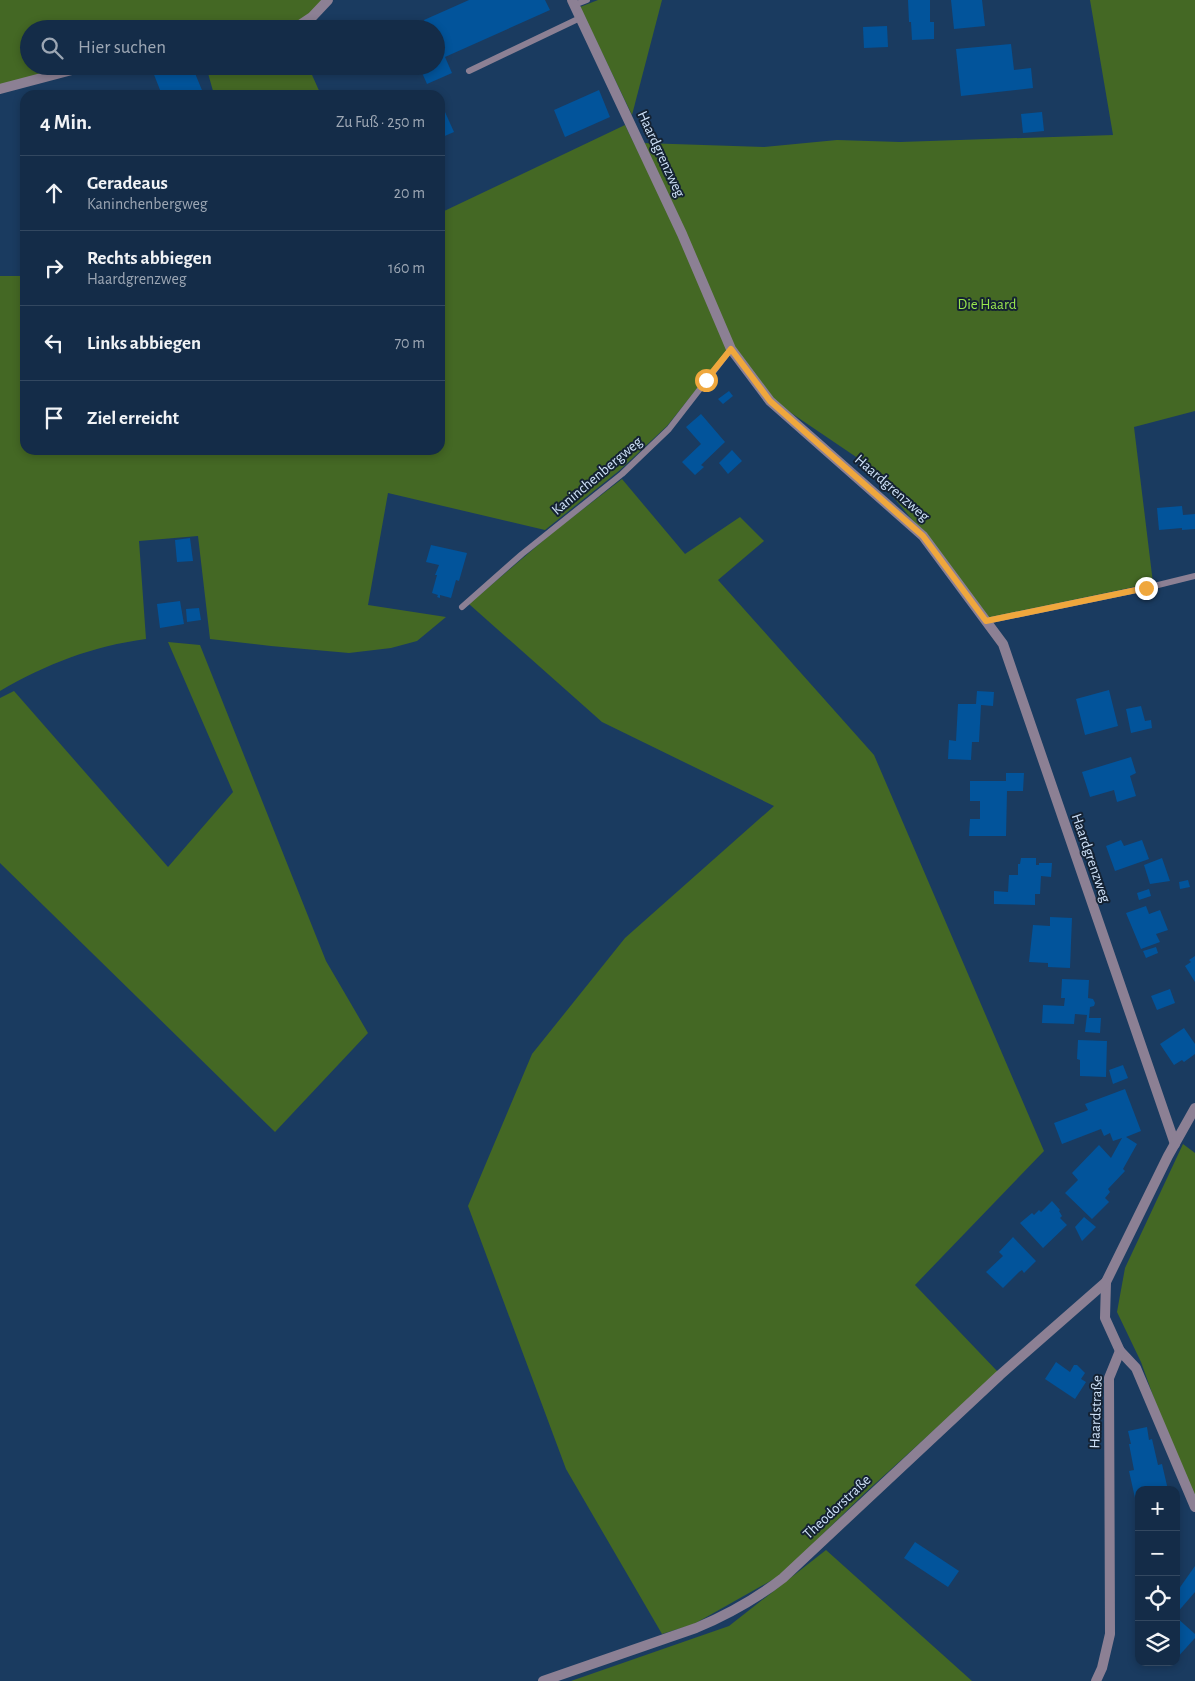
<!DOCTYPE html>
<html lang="de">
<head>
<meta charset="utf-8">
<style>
  :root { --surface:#142c48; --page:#213852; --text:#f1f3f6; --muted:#9da7b4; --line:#334860 }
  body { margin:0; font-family:"Alegreya Sans",sans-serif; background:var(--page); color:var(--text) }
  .controls { position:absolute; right:15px; bottom:15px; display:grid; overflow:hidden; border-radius:10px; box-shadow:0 2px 8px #0003 }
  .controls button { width:45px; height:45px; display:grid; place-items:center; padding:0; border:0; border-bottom:1px solid var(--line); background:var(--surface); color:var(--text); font:25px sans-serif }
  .stop { position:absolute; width:15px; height:15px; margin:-11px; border:4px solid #efa73d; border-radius:50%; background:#fff }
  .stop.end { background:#efa73d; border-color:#fff; box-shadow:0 1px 5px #0008 }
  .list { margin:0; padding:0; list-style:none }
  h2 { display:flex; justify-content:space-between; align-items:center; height:65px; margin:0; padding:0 20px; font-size:21px }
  h2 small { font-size:16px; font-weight:400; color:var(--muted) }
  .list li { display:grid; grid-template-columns:32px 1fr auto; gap:15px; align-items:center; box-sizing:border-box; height:75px; padding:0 20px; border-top:1px solid var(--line) }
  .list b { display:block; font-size:19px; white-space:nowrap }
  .list p { margin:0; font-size:16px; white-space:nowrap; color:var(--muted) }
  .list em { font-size:16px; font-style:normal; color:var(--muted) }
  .icon { flex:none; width:28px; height:28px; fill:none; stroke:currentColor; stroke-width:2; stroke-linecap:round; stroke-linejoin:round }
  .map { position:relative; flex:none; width:1195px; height:1681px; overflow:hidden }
  .search { position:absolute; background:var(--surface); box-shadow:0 2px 8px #0003; left:20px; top:20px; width:425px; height:55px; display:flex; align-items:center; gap:12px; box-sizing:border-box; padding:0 18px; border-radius:28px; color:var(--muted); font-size:19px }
  .panel { position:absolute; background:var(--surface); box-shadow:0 2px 8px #0003; left:20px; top:90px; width:425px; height:365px; border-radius:15px }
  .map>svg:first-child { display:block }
  .green { fill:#446824 }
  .building { fill:#02549b }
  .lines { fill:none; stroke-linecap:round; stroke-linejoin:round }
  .service { stroke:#8c8094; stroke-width:6 }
  .minor { stroke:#8c8094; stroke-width:10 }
  .route { stroke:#efa73d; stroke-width:6 }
  .labels { text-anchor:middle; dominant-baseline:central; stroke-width:4; stroke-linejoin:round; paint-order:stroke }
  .street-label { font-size:15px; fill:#d0e3fa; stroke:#142233 }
  .park-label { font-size:15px; fill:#98e54e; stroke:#142233 }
</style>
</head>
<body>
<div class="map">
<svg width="1195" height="1681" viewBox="0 0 1195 1681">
  <rect width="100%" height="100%" fill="#1a3b60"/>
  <g class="green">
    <polygon points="0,0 324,0 308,18 283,29 29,29 29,66 74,66 0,86"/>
    <polygon points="598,0 662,0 632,115 580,7"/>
    <polygon points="1090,0 1195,0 1195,411 1134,427 1153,583 988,618 924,534 865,463 772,400 732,348 643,143 764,147 837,140 900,142 1113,135"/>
    <polygon points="206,66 308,66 321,95 212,95 213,91"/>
    <path d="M625,125L665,206L729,349L667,426L620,470L545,530L388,493L368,605L446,617L417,641L391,648L349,653L271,646L210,639L198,536L139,541L146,639C93,646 46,664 0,691V276H25V450H440V213Z"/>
    <polygon points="622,479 685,554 740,517 764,541 718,580 874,755 1044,1151 915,1285 998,1372 866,1492 781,1575 694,1624 662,1634 566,1469 468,1206 532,1054 625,938 774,806 602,722 469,604 552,533"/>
    <polygon points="168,642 200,645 326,961 368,1033 275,1132 0,863 0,698 14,691 168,867 233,792"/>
    <polygon points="1183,1144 1195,1153 1195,1497 1156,1404 1141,1362 1117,1312 1125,1268"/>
    <polygon points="826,1550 972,1681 571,1681 729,1626"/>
  </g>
  <g class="building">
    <polygon points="469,0 545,0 550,10 445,57 452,73 427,84 419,66 436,66 436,29 428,29 424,20"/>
    <polygon points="908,0 930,0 930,22 934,22 934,39 912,40 911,22 909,22"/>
    <polygon points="951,0 982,0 985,26 954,29"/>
    <polygon points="887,26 888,47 864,48 863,27"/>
    <polygon points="1011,44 1014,70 1031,68 1033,88 961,96 956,49"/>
    <polygon points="161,66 182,66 184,69 192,66 204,95 162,95 151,67"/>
    <polygon points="599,90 610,117 565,137 554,110"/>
    <polygon points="440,101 454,132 440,138"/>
    <polygon points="1042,112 1044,131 1023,133 1021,114"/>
    <polygon points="729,391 733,396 723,404 718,399"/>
    <polygon points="701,414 725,442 701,465 704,467 695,475 682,462 701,444 686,427"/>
    <polygon points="732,450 742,461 728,474 719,463"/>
    <polygon points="1182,506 1183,515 1195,514 1195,529 1182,530 1182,528 1159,530 1157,508"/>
    <polygon points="190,538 193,561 177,562 175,540"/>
    <polygon points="431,545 467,553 459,581 456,580 451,598 440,595 440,598 437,597 438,595 432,593 437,575 435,575 439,565 426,562"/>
    <polygon points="180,601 184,624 160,628 157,604"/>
    <polygon points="199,608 201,620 187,622 186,609"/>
    <polygon points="1109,690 1118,726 1085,735 1076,699"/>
    <polygon points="977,691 994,692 993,706 981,705 979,742 972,742 971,760 948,759 949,740 956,741 958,704 976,704"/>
    <polygon points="1141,706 1145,721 1151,720 1152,728 1131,733 1126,709"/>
    <polygon points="1131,757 1136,773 1130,776 1136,796 1117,802 1114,790 1090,797 1082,772"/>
    <polygon points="1006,773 1024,773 1023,791 1007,791 1006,836 969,836 970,819 980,819 980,801 970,801 970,781 1006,781"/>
    <polygon points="1121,840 1124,846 1142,840 1149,859 1115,871 1106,846"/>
    <polygon points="1021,858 1036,858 1036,865 1039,865 1039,863 1052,863 1051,877 1041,876 1040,894 1035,894 1035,905 994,904 994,891 1008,892 1009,875 1018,875 1018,864 1020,864"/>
    <polygon points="1162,858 1170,881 1150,884 1144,865"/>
    <polygon points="1188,880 1190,887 1180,889 1179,882"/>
    <polygon points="1149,889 1151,896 1139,900 1137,893"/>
    <polygon points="1146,906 1149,914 1160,910 1168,930 1156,934 1160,942 1141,949 1126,913"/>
    <polygon points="1050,917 1072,918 1070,968 1048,967 1048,963 1029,962 1033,925 1050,926"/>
    <polygon points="1156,947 1158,953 1146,958 1143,951"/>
    <polygon points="1195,956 1195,982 1185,966 1191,962 1189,960"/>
    <polygon points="1062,979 1089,980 1088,998 1093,999 1095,1003 1094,1006 1090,1007 1089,1018 1101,1018 1100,1033 1085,1032 1087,1015 1075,1014 1074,1024 1042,1023 1043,1005 1064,1006 1065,998 1061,998"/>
    <polygon points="1170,989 1175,1003 1157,1010 1151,996"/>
    <polygon points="1184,1028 1195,1044 1195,1054 1184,1062 1182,1060 1174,1065 1160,1044"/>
    <polygon points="1078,1040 1107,1041 1106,1077 1080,1076 1080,1060 1077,1059"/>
    <polygon points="1123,1065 1128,1078 1113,1084 1109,1070"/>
    <polygon points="1125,1089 1141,1131 1126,1137 1137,1144 1123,1169 1125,1171 1108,1189 1110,1192 1105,1198 1109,1202 1092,1219 1065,1193 1078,1180 1072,1173 1099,1145 1111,1158 1122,1138 1113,1141 1110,1133 1104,1136 1101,1129 1062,1144 1054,1123 1086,1111 1088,1110 1085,1104"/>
    <polygon points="1052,1201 1060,1210 1059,1211 1062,1216 1060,1218 1067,1225 1043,1248 1020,1223 1032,1213 1034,1215 1039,1210 1041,1212"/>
    <polygon points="1084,1217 1096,1227 1082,1241 1075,1227"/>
    <polygon points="1013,1237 1036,1261 1024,1273 1022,1270 1019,1272 1003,1288 986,1272 1003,1256 999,1252"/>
    <polygon points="1056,1362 1070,1372 1074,1365 1077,1365 1085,1373 1081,1379 1086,1382 1075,1399 1045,1379"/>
    <polygon points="1147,1427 1149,1440 1152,1439 1158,1465 1162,1464 1168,1490 1139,1490 1139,1498 1135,1498 1129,1471 1134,1470 1129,1444 1131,1444 1128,1431"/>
    <polygon points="915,1542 959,1571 948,1587 904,1558"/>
    <polygon points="1195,1566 1195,1592 1176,1614 1176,1593"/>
    <polygon points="1176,1617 1195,1634 1195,1638 1176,1659"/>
  </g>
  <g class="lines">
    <g class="service">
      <polyline points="574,5 587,0"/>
      <polyline points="469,71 580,18"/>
      <polyline points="462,607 522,554 622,474 669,429 731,349"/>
      <polyline points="986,621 1146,588 1195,576"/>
    </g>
    <g class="minor">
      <polyline points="572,0 682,234 731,349 770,401 923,536 1003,644 1175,1144"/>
      <polyline points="294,29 312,17 328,0"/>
      <polyline points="0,89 87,66"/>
      <polyline points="1195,1108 1168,1156 1106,1282 1105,1318 1120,1351 1136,1368 1195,1507"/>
      <path d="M543,1681L696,1628C727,1615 756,1599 783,1578L1000,1375L1106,1282"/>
      <polyline points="1096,1681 1102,1668 1110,1634 1109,1378 1120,1351"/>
    </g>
  </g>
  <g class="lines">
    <polyline class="route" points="706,380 731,349 770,401 923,536 986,621 1146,588"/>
  </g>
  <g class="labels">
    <g class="street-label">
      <text transform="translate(661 154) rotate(65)">Haardgrenzweg</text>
      <text transform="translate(597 476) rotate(-40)">Kaninchenbergweg</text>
      <text transform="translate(892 488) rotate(41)">Haardgrenzweg</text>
      <text transform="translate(1091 858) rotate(71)">Haardgrenzweg</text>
      <text transform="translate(1096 1412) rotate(-88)">Haardstraße</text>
      <text transform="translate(837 1507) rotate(-43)">Theodorstraße</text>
    </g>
    <g class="park-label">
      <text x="987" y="304">Die Haard</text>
    </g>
  </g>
</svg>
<div class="controls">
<button>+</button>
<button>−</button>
<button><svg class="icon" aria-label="locate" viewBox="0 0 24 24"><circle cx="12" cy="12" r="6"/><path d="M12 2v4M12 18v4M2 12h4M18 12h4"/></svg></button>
<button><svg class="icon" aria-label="layers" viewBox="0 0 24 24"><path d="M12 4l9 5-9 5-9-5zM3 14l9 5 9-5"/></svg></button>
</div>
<div class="stop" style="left:706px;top:380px"></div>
<div class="stop end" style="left:1146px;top:588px"></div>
<div class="search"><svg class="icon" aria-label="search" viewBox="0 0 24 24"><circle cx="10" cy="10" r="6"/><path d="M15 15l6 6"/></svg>Hier suchen</div>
<section class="panel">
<h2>4 Min.<small>Zu Fuß · 250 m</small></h2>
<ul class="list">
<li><svg class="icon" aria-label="ahead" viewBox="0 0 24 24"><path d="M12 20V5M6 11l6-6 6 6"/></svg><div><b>Geradeaus</b><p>Kaninchenbergweg</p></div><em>20 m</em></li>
<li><svg class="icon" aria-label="right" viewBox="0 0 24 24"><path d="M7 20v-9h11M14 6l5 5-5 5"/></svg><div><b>Rechts abbiegen</b><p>Haardgrenzweg</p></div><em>160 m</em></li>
<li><svg class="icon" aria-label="left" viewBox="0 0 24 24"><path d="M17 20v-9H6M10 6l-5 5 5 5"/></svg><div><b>Links abbiegen</b></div><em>70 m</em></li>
<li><svg class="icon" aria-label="arrive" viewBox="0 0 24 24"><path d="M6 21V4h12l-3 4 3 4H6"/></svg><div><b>Ziel erreicht</b></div></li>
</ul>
</section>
</div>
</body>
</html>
